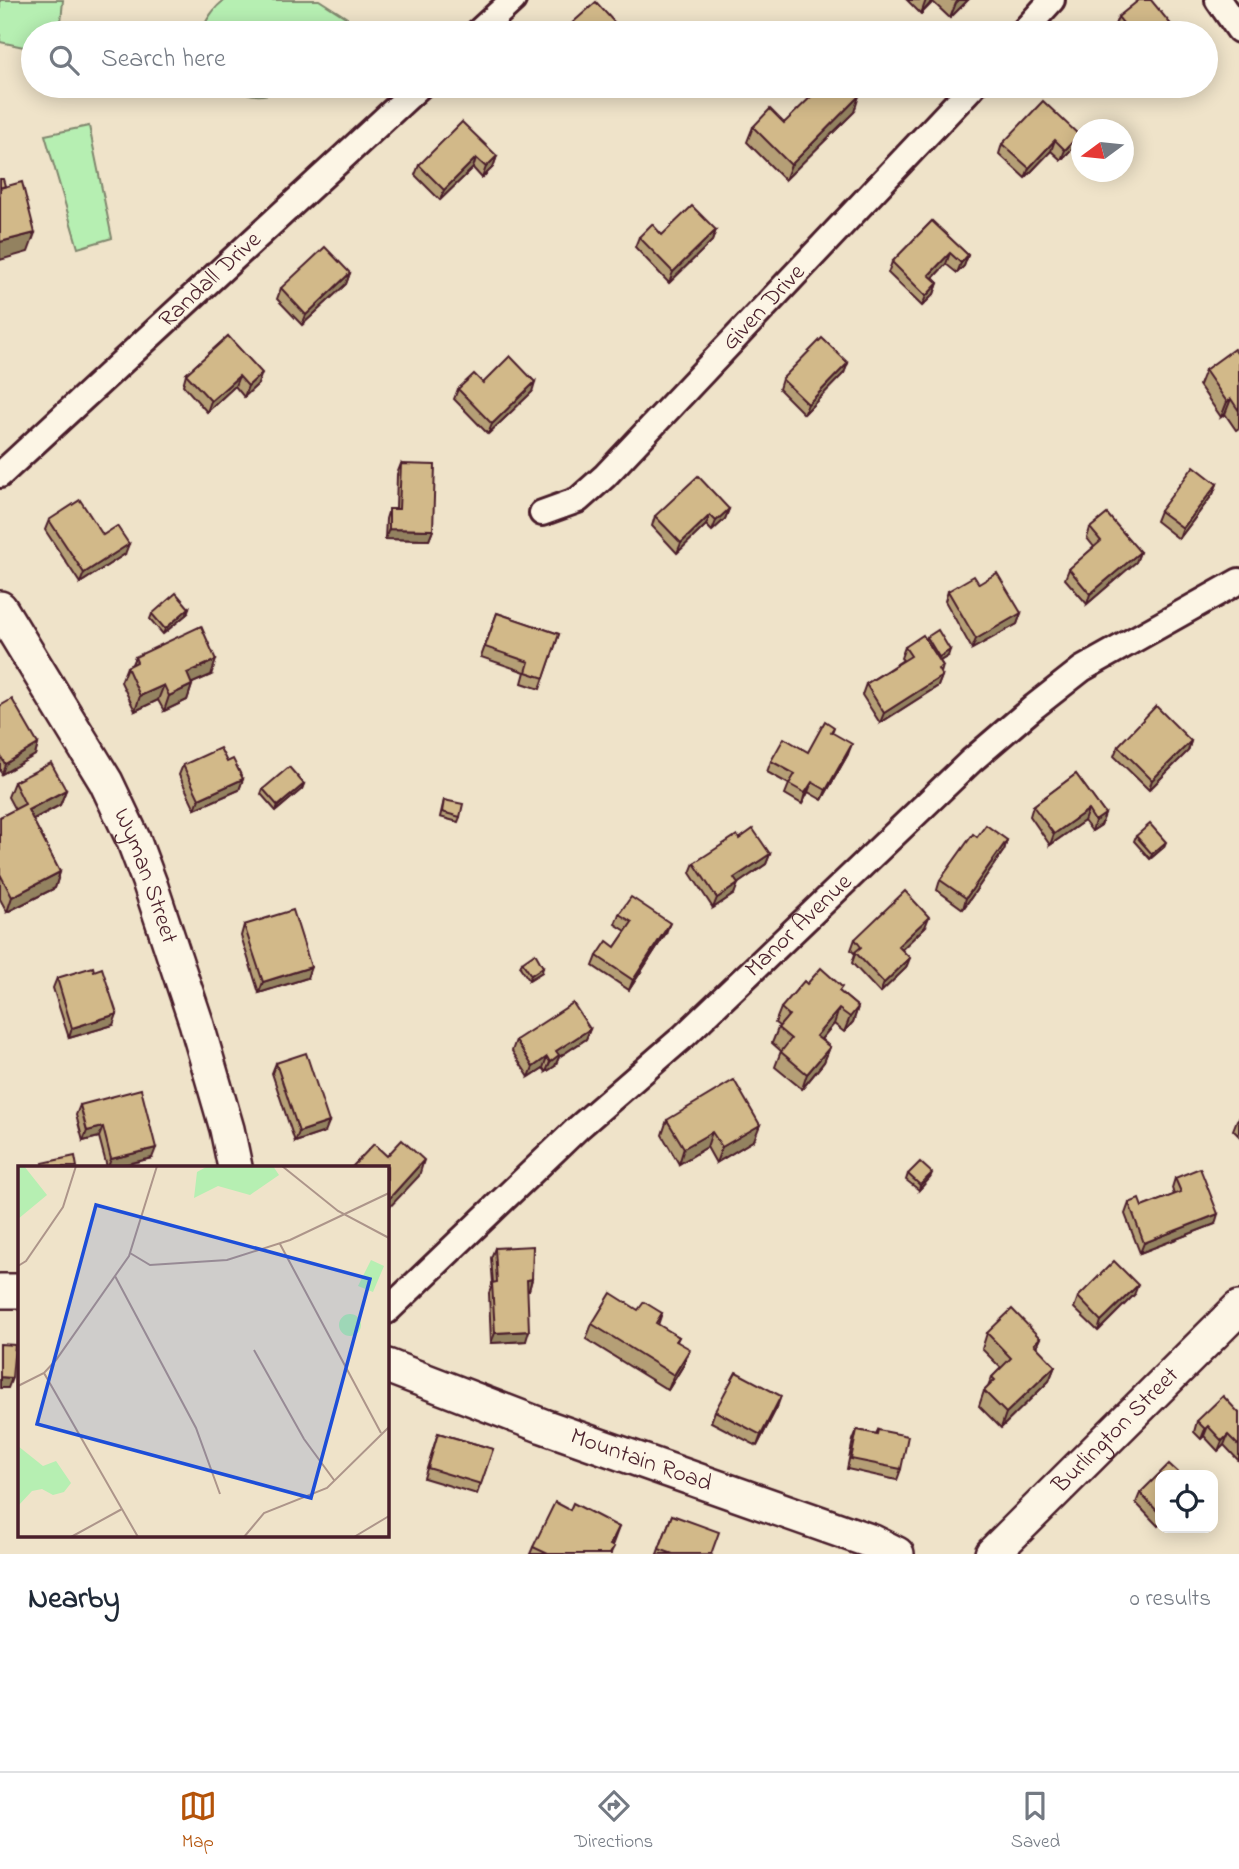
<!DOCTYPE html>
<html lang="en">
<head>
<meta charset="utf-8">
<style>
  :root { --surface:#fff; --page:#f6f6f7; --text:#1f2937; --muted:#747a83; --line:#e0e1e3; --accent:#b45309 }
  body { margin:0; font-family:"Indie Flower",sans-serif; background:var(--page); color:var(--text) }
  .controls { position:absolute; right:21px; bottom:21px; display:grid; overflow:hidden; border-radius:14px; box-shadow:0 4px 18px #0003 }
  .controls button { width:63px; height:63px; display:grid; place-items:center; padding:0; border:0; border-bottom:2px solid var(--line); background:var(--surface); color:var(--text); font:35px sans-serif }
  .compass { position:absolute; left:1071px; top:119px; width:63px; height:63px; border-radius:50%; background:var(--surface); box-shadow:0 4px 18px #0003; rotate:255deg }
  .list { margin:0; padding:0; list-style:none }
  h2 { display:flex; justify-content:space-between; align-items:center; height:91px; margin:0; padding:0 28px; font-size:30px }
  h2 small { font-size:23px; font-weight:400; color:var(--muted) }
  .icon { flex:none; width:38px; height:38px; fill:none; stroke:currentColor; stroke-width:2; stroke-linecap:round; stroke-linejoin:round }
  .map { position:relative; flex:none; width:1239px; height:1554px; overflow:hidden }
  .search { position:absolute; background:var(--surface); box-shadow:0 4px 18px #0003; left:21px; right:21px; top:21px; height:77px; display:flex; align-items:center; gap:18px; box-sizing:border-box; padding:0 24px; border-radius:38px; color:var(--muted); font-size:26px }
  .sheet { height:217px; background:var(--surface) }
  nav { display:flex; justify-content:space-around; align-items:center; box-sizing:border-box; height:98px; border-top:2px solid var(--line); background:var(--surface); font-size:19px; color:var(--muted) }
  nav a { display:grid; justify-items:center; gap:4px }
  nav .on { color:var(--accent) }
  .map>svg:first-child { display:block }
  .green { fill:#b6efb2; stroke:#80876e; stroke-width:2 }
  .lines { fill:none; stroke-linecap:round; stroke-linejoin:round }
  .street-casing { stroke:#4a1f2b; stroke-width:30 }
  .secondary-casing { stroke:#4a1f2b; stroke-width:38 }
  .street { stroke:#fcf5e5; stroke-width:24 }
  .secondary { stroke:#fcf5e5; stroke-width:33 }
  .wall { fill:#b59f76; stroke:#4a1f2b; stroke-width:2 }
  .shaded-wall { fill:#938260; stroke:#4a1f2b; stroke-width:2 }
  .building { fill:#d2b989; stroke:#4a1f2b; stroke-width:2 }
  .labels { text-anchor:middle; dominant-baseline:central; stroke-width:6; stroke-linejoin:round; paint-order:stroke }
  .street-label { font-size:24px; fill:#4a1f2b; stroke:#fcf5e5 }
  .inset-road { fill:none; stroke:#ad958a; stroke-width:2 }
  .view { fill:#1d4ed8; fill-opacity:0.15; stroke:#1d4ed8; stroke-width:3.5 }
  .inset-edge { fill:none; stroke:#4a1f2b; stroke-width:3.5 }
</style>
</head>
<body>
<div class="map">
<svg width="1239" height="1554" viewBox="0 0 1239 1554">
  <rect width="100%" height="100%" fill="#efe3c9"/>
  <filter id="ink" filterUnits="userSpaceOnUse"><feTurbulence type="fractalNoise" baseFrequency=".0143" numOctaves="2"/><feDisplacementMap in="SourceGraphic" scale="14" xChannelSelector="R" yChannelSelector="G"/><feConvolveMatrix kernelMatrix="1 2 1 2 8 2 1 2 1" color-interpolation-filters="sRGB"/></filter>
  <g filter="url(#ink)">
    <g class="green">
      <polygon points="0,0 63,0 60,33 33,33 33,49 0,42"/>
      <path d="M225,0H319L347,18L352,33H202C204,22 215,6 225,0Z"/>
      <path d="M232,86H293C271,95 253,101 232,86Z"/>
      <polygon points="89,126 112,238 78,248 45,135"/>
    </g>
    <g class="lines">
      <defs>
        <g id="street">
          <polyline points="1218,0 1239,30"/>
          <polyline points="477,33 513,0"/>
          <polyline points="1022,33 1052,0"/>
          <path id="s1" d="M0,475L420,86"/>
          <path id="s2" d="M542,513L578,500L605,476L973,86"/>
          <path id="s3" d="M387,1311L578,1128L684,1036L971,761L1035,706L1082,669L1239,581"/>
        </g>
        <g id="secondary">
          <path id="s4" d="M0,608L106,782L133,839L150,884L196,1022L227,1129L235,1167"/>
          <polyline points="0,1291 19,1291"/>
          <path id="s5" d="M387,1366L543,1426L873,1542L897,1554"/>
          <path id="s6" d="M992,1554L1239,1308"/>
        </g>
      </defs>
      <use href="#street" class="street-casing"/>
      <use href="#secondary" class="secondary-casing"/>
      <use href="#street" class="street"/>
      <use href="#secondary" class="secondary"/>
    </g>
    <g class="wall">
      <polygon points="907,0 968,0 950,18 933,2 921,14"/>
      <polygon points="1118,17 1178,33 1119,33 1114,27"/>
      <polygon points="854,112 785,180 747,142 753,127"/>
      <polygon points="1079,135 1076,145 1061,160 1051,151 1025,178 999,154 1002,144"/>
      <polygon points="497,156 493,167 482,178 473,168 440,200 415,175 419,165"/>
      <polygon points="932,221 968,255 964,266 957,273 946,264 933,278 938,283 934,294 922,306 888,273 892,262"/>
      <polygon points="716,230 712,241 669,283 635,247 639,237"/>
      <polygon points="350,273 346,284 302,325 277,299 281,288"/>
      <polygon points="228,336 258,384 244,397 235,386 207,412 183,385 186,374"/>
      <polygon points="1239,356 1239,428 1236,430 1225,414 1221,417 1199,385 1205,370"/>
      <polygon points="848,363 844,373 804,414 779,389 782,379"/>
      <polygon points="483,383 532,392 488,434 454,399 458,389"/>
      <polygon points="401,464 433,530 429,540 385,539 386,519 389,509 396,509 397,474"/>
      <polygon points="1217,484 1213,494 1179,539 1156,521 1160,511"/>
      <polygon points="729,509 725,519 712,531 706,525 677,553 652,526 655,516"/>
      <polygon points="49,520 103,535 125,554 80,583 45,530"/>
      <polygon points="1090,528 1140,552 1136,562 1087,604 1065,579 1069,569 1094,547 1087,538"/>
      <polygon points="979,584 1021,613 1017,624 972,649 945,601 948,591"/>
      <polygon points="497,613 559,634 540,689 522,683 525,672 481,657"/>
      <polygon points="152,614 187,614 163,634 150,619"/>
      <polygon points="927,637 948,656 940,661 943,666 941,673 942,676 938,686 880,723 862,695 866,684 903,660 901,658 905,647 926,640"/>
      <polygon points="135,657 211,675 192,683 192,685 187,700 164,711 158,700 135,711 121,682 127,667 132,664"/>
      <polygon points="0,706 38,744 35,755 2,774 0,771"/>
      <polygon points="834,727 832,733 848,754 822,800 808,792 802,804 785,794 789,784 767,772 771,761 808,752"/>
      <polygon points="1191,741 1188,751 1149,790 1114,756 1118,746"/>
      <polygon points="227,762 243,779 239,790 195,809 179,775 183,765"/>
      <polygon points="1076,774 1105,814 1101,825 1092,831 1084,821 1050,845 1030,816 1033,806"/>
      <polygon points="14,782 66,790 60,805 33,820 60,872 55,888 7,912 0,899 0,817 15,810 8,797"/>
      <polygon points="304,784 302,789 276,811 261,794 263,789"/>
      <polygon points="444,800 460,817 458,822 440,817"/>
      <polygon points="1136,836 1164,847 1150,859 1134,841"/>
      <polygon points="977,837 1007,840 1004,850 963,909 937,890 940,880"/>
      <polygon points="739,839 770,854 766,864 737,884 734,894 713,908 690,873 694,863"/>
      <polygon points="619,914 666,933 629,990 593,966 597,956 615,947 626,931 615,924"/>
      <polygon points="244,925 307,978 259,993 241,936"/>
      <polygon points="925,927 902,949 906,968 880,993 852,963 855,954 851,950 855,939"/>
      <polygon points="522,962 542,972 529,980 520,967"/>
      <polygon points="57,978 113,1025 69,1038 53,988"/>
      <polygon points="807,984 840,992 858,1007 853,1022 844,1032 834,1024 821,1039 830,1047 824,1062 802,1089 775,1067 781,1051 772,1043 779,1026 775,1023 781,1008"/>
      <polygon points="590,1029 586,1039 559,1057 555,1066 546,1072 543,1068 529,1077 512,1051 516,1040"/>
      <polygon points="276,1063 325,1132 295,1142 272,1073"/>
      <polygon points="80,1105 152,1158 115,1167 107,1167 99,1137 83,1141 76,1115"/>
      <polygon points="1239,1118 1239,1136 1233,1130 1237,1120"/>
      <polygon points="667,1120 754,1140 716,1163 707,1147 679,1164 662,1135"/>
      <polygon points="908,1174 930,1178 919,1190 906,1180"/>
      <polygon points="1175,1178 1215,1224 1140,1253 1125,1214 1129,1203 1142,1207 1174,1195 1172,1188"/>
      <polygon points="495,1248 532,1279 529,1290 527,1290 526,1341 491,1343 489,1293 493,1283 491,1258"/>
      <polygon points="1134,1295 1098,1331 1074,1308 1078,1297"/>
      <polygon points="638,1310 662,1313 658,1325 679,1337 677,1341 684,1364 668,1390 586,1339 592,1324"/>
      <polygon points="987,1333 1040,1338 1036,1347 1055,1366 1049,1381 1001,1428 979,1406 984,1391 988,1387 992,1377 1001,1368 982,1349"/>
      <polygon points="777,1407 757,1446 711,1422 715,1411"/>
      <polygon points="1239,1413 1239,1461 1224,1445 1218,1451 1204,1436 1201,1439 1194,1432 1197,1421"/>
      <polygon points="857,1430 876,1434 878,1430 901,1469 897,1480 847,1469 853,1440"/>
      <polygon points="438,1433 493,1449 477,1494 424,1478"/>
      <polygon points="1160,1475 1160,1524 1158,1526 1136,1503 1140,1493"/>
      <polygon points="570,1510 619,1527 612,1546 611,1554 530,1554 533,1547"/>
      <polygon points="672,1515 711,1554 657,1554"/>
    </g>
    <g class="shaded-wall">
      <polygon points="926,0 933,0 921,14"/>
      <polygon points="959,0 968,0 950,18 956,3"/>
      <polygon points="859,96 854,112 785,180 791,165"/>
      <polygon points="1079,135 1076,145 1061,160 1065,150"/>
      <polygon points="1055,140 1051,151 1025,178 1029,168"/>
      <polygon points="497,156 493,167 482,178 486,167"/>
      <polygon points="476,158 473,168 440,200 444,190"/>
      <polygon points="716,230 712,241 669,283 673,272"/>
      <polygon points="35,233 28,252 0,260 0,242"/>
      <polygon points="950,253 946,264 926,285 929,275"/>
      <polygon points="968,255 964,266 957,273 961,263"/>
      <polygon points="350,273 346,284 302,325 306,315"/>
      <polygon points="938,283 934,294 922,306 926,296"/>
      <polygon points="848,363 844,373 804,414 808,404"/>
      <polygon points="262,373 258,384 244,397 248,386"/>
      <polygon points="239,376 235,386 207,412 211,401"/>
      <polygon points="535,382 532,392 488,434 492,424"/>
      <polygon points="1231,399 1225,414 1221,417 1227,402"/>
      <polygon points="1217,484 1213,494 1179,539 1183,528"/>
      <polygon points="729,509 725,519 712,531 716,521"/>
      <polygon points="710,515 706,525 677,553 681,543"/>
      <polygon points="389,529 433,530 429,540 385,539"/>
      <polygon points="129,544 125,554 80,583 84,573"/>
      <polygon points="1140,552 1136,562 1087,604 1090,594"/>
      <polygon points="189,608 187,614 163,634 165,629"/>
      <polygon points="1021,613 1017,624 972,649 976,639"/>
      <polygon points="950,650 948,656 938,662 939,657"/>
      <polygon points="216,660 211,675 181,688 187,673"/>
      <polygon points="942,676 938,686 880,723 884,713"/>
      <polygon points="164,685 158,700 135,711 140,696"/>
      <polygon points="192,685 187,700 164,711 169,696"/>
      <polygon points="1191,741 1188,751 1149,790 1152,780"/>
      <polygon points="38,744 35,755 2,774 5,764"/>
      <polygon points="852,744 848,754 822,800 826,790"/>
      <polygon points="243,779 239,790 195,809 199,799"/>
      <polygon points="812,782 808,792 802,804 805,793"/>
      <polygon points="304,784 302,789 276,811 278,806"/>
      <polygon points="66,790 60,805 22,825 28,810"/>
      <polygon points="1088,810 1084,821 1050,845 1054,834"/>
      <polygon points="1105,814 1101,825 1092,831 1095,821"/>
      <polygon points="1007,840 1004,850 963,909 966,898"/>
      <polygon points="1166,842 1164,847 1150,859 1152,854"/>
      <polygon points="770,854 766,864 730,889 734,878"/>
      <polygon points="60,872 55,888 7,912 12,897"/>
      <polygon points="738,884 734,894 713,908 717,898"/>
      <polygon points="929,917 925,927 895,956 898,946"/>
      <polygon points="670,923 666,933 629,990 633,980"/>
      <polygon points="910,958 906,968 880,993 884,983"/>
      <polygon points="311,967 307,978 259,993 263,982"/>
      <polygon points="543,967 542,972 529,980 531,975"/>
      <polygon points="858,1007 853,1022 844,1032 850,1017"/>
      <polygon points="839,1009 834,1024 811,1051 816,1036"/>
      <polygon points="117,1014 113,1025 69,1038 72,1028"/>
      <polygon points="590,1029 586,1039 559,1057 555,1066 546,1072 550,1062 556,1051"/>
      <polygon points="830,1047 824,1062 802,1089 807,1074"/>
      <polygon points="547,1057 543,1068 529,1077 533,1067"/>
      <polygon points="329,1122 325,1132 295,1142 299,1132"/>
      <polygon points="760,1125 754,1140 716,1163 722,1147"/>
      <polygon points="103,1127 99,1137 83,1141 87,1131"/>
      <polygon points="712,1132 707,1147 679,1164 684,1148"/>
      <polygon points="156,1148 152,1158 115,1167 108,1167 111,1159"/>
      <polygon points="424,1160 419,1176 387,1210 387,1201"/>
      <polygon points="932,1173 930,1178 919,1190 920,1185"/>
      <polygon points="1218,1214 1215,1224 1140,1253 1144,1243"/>
      <polygon points="532,1279 529,1290 523,1290 527,1280"/>
      <polygon points="1138,1285 1134,1295 1098,1331 1101,1321"/>
      <polygon points="529,1331 526,1341 491,1343 495,1333"/>
      <polygon points="690,1349 684,1364 668,1390 674,1375"/>
      <polygon points="1055,1366 1049,1381 1001,1428 1006,1413"/>
      <polygon points="0,1377 12,1378 8,1388 0,1388"/>
      <polygon points="781,1396 777,1407 757,1446 761,1435"/>
      <polygon points="1208,1426 1204,1436 1201,1439 1205,1429"/>
      <polygon points="1228,1435 1224,1445 1218,1451 1222,1441"/>
    </g>
    <g class="building">
      <polygon points="1139,0 1151,0 1178,33 1131,33 1118,17"/>
      <polygon points="596,2 624,33 561,33"/>
      <polygon points="822,86 849,86 859,96 791,165 753,127 770,109 784,123"/>
      <polygon points="1043,101 1079,135 1065,150 1055,140 1029,168 1002,144"/>
      <polygon points="462,122 497,156 486,167 476,158 444,190 419,165"/>
      <polygon points="0,179 3,179 5,186 0,188"/>
      <polygon points="22,182 35,233 0,242 0,188"/>
      <polygon points="692,206 716,230 673,272 639,237 652,224 662,235"/>
      <polygon points="932,221 968,255 961,263 950,253 929,275 938,283 926,296 892,262"/>
      <polygon points="325,247 350,273 306,315 281,288"/>
      <polygon points="228,336 262,373 248,386 239,376 211,401 186,374"/>
      <polygon points="822,338 848,363 808,404 782,379"/>
      <polygon points="1234,349 1239,356 1239,411 1231,399 1227,402 1205,370"/>
      <polygon points="510,356 535,382 492,424 458,389 474,374 483,383"/>
      <polygon points="401,464 435,465 433,530 389,529 389,509 399,509"/>
      <polygon points="1194,466 1217,484 1183,528 1160,511"/>
      <polygon points="698,476 729,509 716,521 710,515 681,543 655,516"/>
      <polygon points="80,500 103,535 117,526 129,544 84,573 49,520"/>
      <polygon points="1107,514 1140,552 1090,594 1069,569 1101,541 1090,528"/>
      <polygon points="997,573 1021,613 976,639 948,591 974,576 979,584"/>
      <polygon points="176,593 189,608 165,629 152,614"/>
      <polygon points="497,613 559,634 544,678 526,672 529,662 485,647"/>
      <polygon points="201,626 216,660 187,673 192,685 169,696 164,685 140,696 127,667 137,662 135,657"/>
      <polygon points="938,630 950,650 939,657 927,637"/>
      <polygon points="923,635 943,666 938,669 942,676 884,713 866,684 911,656 905,647"/>
      <polygon points="12,699 38,744 5,764 0,755 0,706"/>
      <polygon points="1156,706 1191,741 1152,780 1118,746"/>
      <polygon points="825,721 834,727 831,732 852,744 826,790 812,782 805,793 789,784 795,774 771,761 784,738 808,752"/>
      <polygon points="220,748 227,762 233,759 243,779 199,799 183,765"/>
      <polygon points="51,763 66,790 28,810 60,872 12,897 0,874 0,817 25,804 14,782"/>
      <polygon points="289,767 304,784 278,806 263,789"/>
      <polygon points="1076,774 1105,814 1095,821 1088,810 1054,834 1033,806"/>
      <polygon points="444,800 463,804 460,817 442,812"/>
      <polygon points="1150,824 1166,842 1152,854 1136,836"/>
      <polygon points="986,825 1007,840 966,898 940,880 973,834 977,837"/>
      <polygon points="753,829 770,854 734,878 738,884 717,898 694,863 737,835 739,839"/>
      <polygon points="905,891 929,917 898,946 910,958 884,983 855,952 861,947 855,939"/>
      <polygon points="631,897 670,923 633,980 597,956 607,941 615,947 632,922 619,914"/>
      <polygon points="293,910 311,967 263,982 244,925"/>
      <polygon points="535,953 543,967 531,975 522,962"/>
      <polygon points="93,967 94,971 102,968 117,1014 72,1028 57,978"/>
      <polygon points="821,968 842,987 839,991 858,1007 850,1017 839,1009 816,1036 830,1047 807,1074 781,1052 791,1039 778,1028 789,1015 781,1008 804,981 807,984"/>
      <polygon points="573,1003 590,1029 556,1051 559,1055 550,1062 547,1057 533,1067 516,1040"/>
      <polygon points="306,1053 329,1122 299,1132 276,1063"/>
      <polygon points="734,1080 760,1125 722,1147 712,1132 684,1148 667,1120"/>
      <polygon points="141,1089 156,1148 111,1159 103,1127 87,1131 80,1105"/>
      <polygon points="402,1140 424,1160 387,1201 387,1167 352,1167 374,1144 387,1156"/>
      <polygon points="75,1156 77,1167 44,1167 43,1163"/>
      <polygon points="920,1162 932,1173 920,1185 908,1174"/>
      <polygon points="1200,1168 1218,1214 1144,1243 1129,1203 1139,1199 1142,1207 1181,1192 1175,1178"/>
      <polygon points="533,1246 532,1279 527,1280 529,1331 495,1333 492,1283 497,1282 495,1248"/>
      <polygon points="1114,1261 1138,1285 1101,1321 1078,1297"/>
      <polygon points="611,1293 638,1310 644,1302 662,1313 656,1323 679,1337 676,1341 690,1349 674,1375 592,1324"/>
      <polygon points="1012,1309 1040,1338 1034,1344 1055,1366 1006,1413 984,1391 995,1380 992,1377 1011,1358 987,1333"/>
      <polygon points="0,1344 15,1345 12,1378 0,1377"/>
      <polygon points="736,1372 781,1396 761,1435 715,1411"/>
      <polygon points="1223,1396 1239,1413 1239,1446 1228,1435 1222,1441 1208,1426 1205,1429 1197,1421"/>
      <polygon points="857,1430 877,1434 878,1430 908,1436 901,1469 851,1459"/>
      <polygon points="438,1433 493,1449 481,1484 428,1468"/>
      <polygon points="1169,1464 1181,1475 1160,1475 1160,1514 1140,1493"/>
      <polygon points="555,1502 570,1510 573,1503 619,1527 610,1545 614,1547 610,1554 548,1554 533,1547"/>
      <polygon points="672,1515 719,1532 711,1554 673,1554 659,1549"/>
    </g>
  </g>
  <g class="labels">
    <g class="street-label">
      <text stroke="none"><textPath href="#s1" startOffset="287">Randall Drive</textPath></text>
      <text stroke="none"><textPath href="#s2" startOffset="306">Given Drive</textPath></text>
      <text stroke="none"><textPath href="#s4" startOffset="306">Wyman Street</textPath></text>
      <text stroke="none"><textPath href="#s3" startOffset="564">Manor Avenue</textPath></text>
      <text stroke="none"><textPath href="#s6" startOffset="175">Burlington Street</textPath></text>
      <text stroke="none"><textPath href="#s5" startOffset="271">Mountain Road</textPath></text>
    </g>
  </g>
  <g transform="translate(18 1166)">
    <rect width="371" height="371" fill="#efe3c9"/>
    <path d="M0,0H6L29,29L0,53ZM190,0H255L261,9L232,29L200,20L176,32L179,6ZM353,94L366,100L355,126L340,120ZM321 159a11 11 0 1 1 22 0a11 11 0 1 1-22 0ZM0,280L25,300L38,295L53,317L46,326L35,329L24,323L14,325L0,340Z" fill="#b6efb2"/>
    <path class="inset-road" d="M264,0L320,45L371,72M262,78L363,267M112,87L132,99L209,94L272,74L371,27M0,100L8,95L45,41L58,0M97,110L178,262L202,328M236,184L286,273L316,314M26,207L120,371M0,220L26,207L38,194L111,90L139,0M53,371L104,343M226,371L246,347L309,322L371,261M336,371L371,350"/>
    <path class="view" d="M78,39L352,113L293,332L19,258Z"/>
    <rect width="371" height="371" class="inset-edge"/>
  </g>
</svg>
<div class="controls">
<button><svg class="icon" aria-label="locate" viewBox="0 0 24 24"><circle cx="12" cy="12" r="6"/><path d="M12 2v4M12 18v4M2 12h4M18 12h4"/></svg></button>
</div>
<svg class="compass" viewBox="-18 -18 36 36"><path d="M0-13l5 13h-10z" fill="#e53935"/><path d="M0 13l5-13h-10z" fill="#747a83"/></svg>
<div class="search"><svg class="icon" aria-label="search" viewBox="0 0 24 24"><circle cx="10" cy="10" r="6"/><path d="M15 15l6 6"/></svg>Search here</div>
</div>
<section class="sheet">
<h2>Nearby<small>0 results</small></h2>
<ul class="list">
</ul>
</section>
<nav>
<a class="on"><svg class="icon" aria-label="map" viewBox="0 0 24 24"><path d="M3 6l6-2 6 2 6-2v14l-6 2-6-2-6 2zM9 4v14M15 6v14"/></svg>Map</a>
<a><svg class="icon" aria-label="directions" viewBox="0 0 24 24"><path d="M12 3l9 9-9 9-9-9zM9 14v-3h6M13 9l2 2-2 2"/></svg>Directions</a>
<a><svg class="icon" aria-label="saved" viewBox="0 0 24 24"><path d="M7 4h10v16l-5-4-5 4z"/></svg>Saved</a>
</nav>
</body>
</html>
